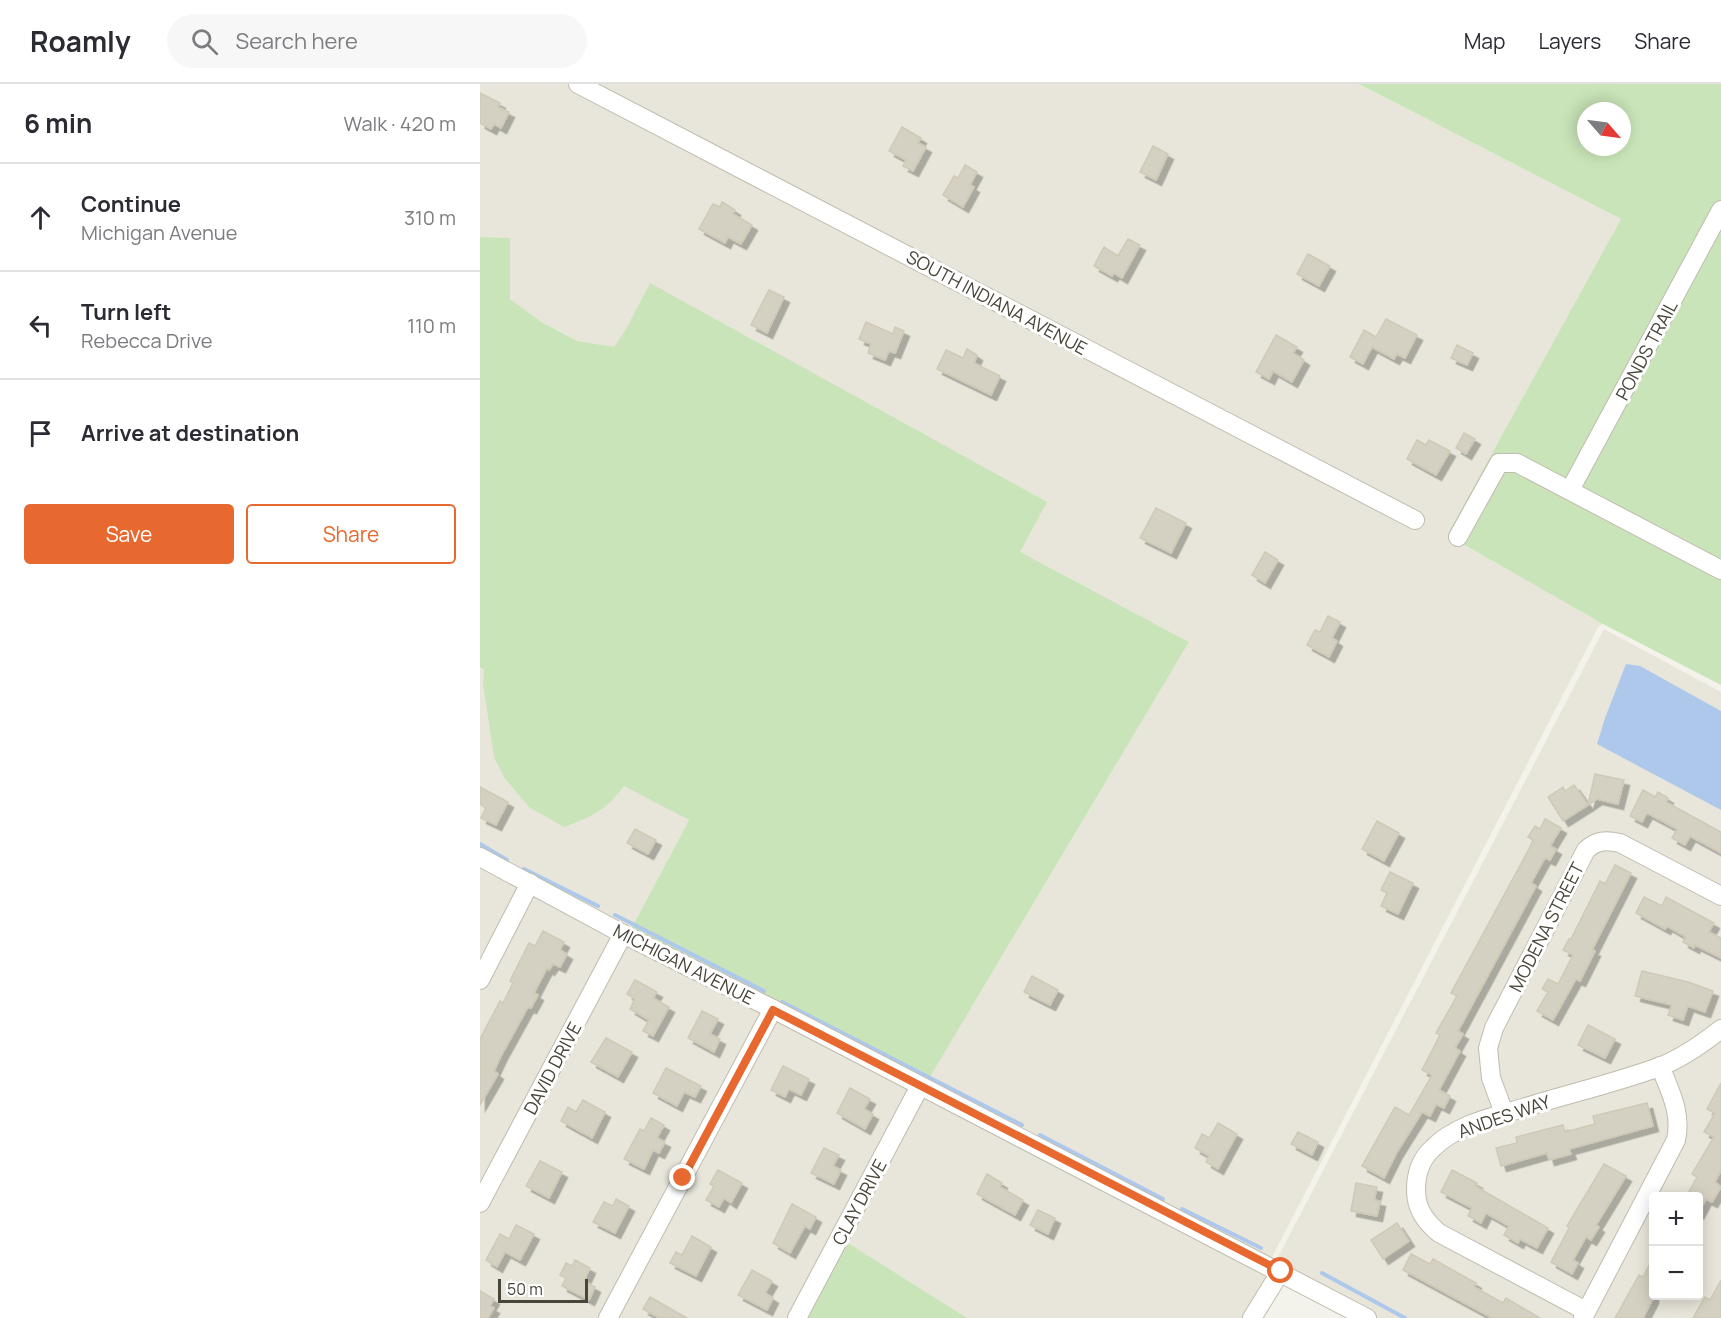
<!DOCTYPE html>
<html lang="en">
<head>
<meta charset="utf-8">
<style>
  :root { --surface:#fff; --page:#f7f7f7; --text:#2b2b33; --muted:#7c7c81; --line:#e1e1e2; --accent:#e76930 }
  body { margin:0; font-family:Manrope,sans-serif; background:var(--page); color:var(--text) }
  .controls { position:absolute; right:18px; bottom:18px; display:grid; overflow:hidden; border-radius:6px; box-shadow:0 3px 15px #0003 }
  .controls button { width:54px; height:54px; display:grid; place-items:center; padding:0; border:0; border-bottom:2px solid var(--line); background:var(--surface); color:var(--text); font:30px sans-serif }
  .compass { position:absolute; left:1097px; top:18px; width:54px; height:54px; border-radius:50%; background:var(--surface); box-shadow:0 3px 15px #0003; rotate:118deg }
  .scale { position:absolute; left:18px; bottom:15px; width:90px; box-sizing:border-box; padding-left:6px; border:3px solid #48453a; border-top:0; font-size:16px; line-height:21px; white-space:nowrap; color:#48453a; -webkit-text-stroke:4px #fff; paint-order:stroke }
  .stop { position:absolute; width:18px; height:18px; margin:-14px; border:4px solid #e76930; border-radius:50%; background:#fff }
  .stop.end { background:#e76930; border-color:#fff; box-shadow:0 2px 6px #0008 }
  .list { margin:0; padding:0; list-style:none }
  h2 { display:flex; justify-content:space-between; align-items:center; height:78px; margin:0; padding:0 24px; font-size:26px }
  h2 small { font-size:20px; font-weight:400; color:var(--muted) }
  .list li { display:grid; grid-template-columns:39px 1fr auto; gap:18px; align-items:center; box-sizing:border-box; height:108px; padding:0 24px; border-top:2px solid var(--line) }
  .list b { display:block; font-size:22px; white-space:nowrap }
  .list p { margin:0; font-size:20px; white-space:nowrap; color:var(--muted) }
  .list em { font-size:20px; font-style:normal; color:var(--muted) }
  .actions { display:flex; gap:12px; padding:18px 24px }
  .actions a { flex:1; padding:14px 0; border:2px solid var(--accent); border-radius:6px; text-align:center; font-size:21px; color:var(--accent) }
  .actions .main { background:var(--accent); color:#fff }
  .icon { flex:none; width:33px; height:33px; fill:none; stroke:currentColor; stroke-width:2; stroke-linecap:round; stroke-linejoin:round }
  .map { position:relative; flex:none; width:1241px; height:1234px; overflow:hidden }
  header { display:flex; align-items:center; gap:36px; box-sizing:border-box; height:84px; padding:0 30px; background:var(--surface); border-bottom:2px solid var(--line) }
  header strong { font-size:28px }
  nav { display:flex; gap:33px; margin-inline-start:auto; font-size:21px }
  .search { width:420px; height:54px; background:var(--page); display:flex; align-items:center; gap:15px; box-sizing:border-box; padding:0 21px; border-radius:33px; color:var(--muted); font-size:22px }
  main { display:flex }
  aside { flex:1; background:var(--surface) }
  .map>svg:first-child { display:block }
  .residential { fill:#e8e6da; fill-rule:evenodd }
  .green { fill:#c9e4b8; fill-rule:evenodd }
  .water { fill:#aec8eb }
  .lines { fill:none; stroke-linecap:round; stroke-linejoin:round }
  .stream { stroke:#aec8eb; stroke-width:4 }
  .building { fill:#d5d1c2; stroke:#cfc9b6; stroke-width:1.5; filter:url(#shadow) }
  .minor-casing { stroke:#bfbcaf; stroke-width:20 }
  .minor { stroke:#fff; stroke-width:18 }
  .route { stroke:#e76930; stroke-width:8 }
  .labels { text-anchor:middle; dominant-baseline:central; stroke-width:6; stroke-linejoin:round; paint-order:stroke }
  .street-label { font-size:18px; fill:#48453a; stroke:#fff }
</style>
</head>
<body>
<header>
<strong>Roamly</strong>
<div class="search"><svg class="icon" aria-label="search" viewBox="0 0 24 24"><circle cx="10" cy="10" r="6"/><path d="M15 15l6 6"/></svg>Search here</div>
<nav><a>Map</a><a>Layers</a><a>Share</a></nav>
</header>
<main>
<aside>
<h2>6 min<small>Walk · 420 m</small></h2>
<ul class="list">
<li><svg class="icon" aria-label="ahead" viewBox="0 0 24 24"><path d="M12 20V5M6 11l6-6 6 6"/></svg><div><b>Continue</b><p>Michigan Avenue</p></div><em>310 m</em></li>
<li><svg class="icon" aria-label="left" viewBox="0 0 24 24"><path d="M17 20v-9H6M10 6l-5 5 5 5"/></svg><div><b>Turn left</b><p>Rebecca Drive</p></div><em>110 m</em></li>
<li><svg class="icon" aria-label="arrive" viewBox="0 0 24 24"><path d="M6 21V4h12l-3 4 3 4H6"/></svg><div><b>Arrive at destination</b></div></li>
</ul>
<div class="actions"><a class="main">Save</a><a>Share</a></div>
</aside>
<div class="map">
<svg width="1241" height="1234" viewBox="0 0 1241 1234">
  <defs>
    <filter id="shadow"><feDropShadow dx="5.5" dy="5.5" stdDeviation="0" flood-color="#0004"/></filter>
  </defs>
  <rect width="100%" height="100%" fill="#f4f3eb"/>
  <g class="residential">
    <polygon points="0,0 879,0 1141,135 967,451 1123,540 1118,543 791,1175 447,998 709,558 539,468 566,418 170,200 146,245 134,264 97,257 63,239 30,215 30,154 0,153"/>
    <path d="M1124,545L1241,608V1234H887L793,1183ZM1174,1112H1218V1212H1174Z"/>
    <polygon points="0,583 4,586 3,599 25,695 49,723 136,713 144,701 209,736 150,847 0,766"/>
    <polygon points="0,773 440,1002 317,1234 0,1234"/>
    <polygon points="443,1010 800,1194 778,1234 487,1234 365,1157"/>
  </g>
  <g class="green">
    <path d="M879,0H1241V601L1123,540L967,451L1141,135ZM1106,27H1142V63H1106Z"/>
    <path d="M0,153L30,154V215L63,239L97,257L134,263L146,245L170,199L567,418L540,468L709,558L447,998L150,847L209,736L144,702C127,726 111,733 84,743L49,723L25,695L14,673L3,599L4,586L0,583Z"/>
    <polygon points="365,1157 487,1234 324,1234"/>
  </g>
  <polygon class="water" points="1146,580 1160,582 1241,627 1241,726 1117,660 1125,634"/>
  <g class="lines">
    <g class="stream">
      <polyline points="0,760 27,776"/>
      <polyline points="44,785 118,822"/>
      <polyline points="135,831 284,907"/>
      <polyline points="302,918 542,1041"/>
      <polyline points="560,1051 683,1115"/>
      <polyline points="702,1125 781,1164"/>
      <polyline points="842,1189 925,1234"/>
    </g>
  </g>
  <g class="building">
    <polygon points="0,9 20,19 18,23 29,28 21,44 14,40 11,45 0,39"/>
    <polygon points="422,43 441,54 438,59 446,63 433,87 423,82 426,76 409,67"/>
    <polygon points="673,62 688,70 676,96 660,88"/>
    <polygon points="485,81 497,88 490,101 494,103 483,123 463,111 474,92 478,94"/>
    <polygon points="242,118 255,126 253,130 272,141 261,160 248,153 245,159 219,145 233,120 240,123"/>
    <polygon points="648,155 660,161 642,194 634,189 632,192 614,182 624,163 638,172"/>
    <polygon points="828,170 850,182 839,202 817,190"/>
    <polygon points="289,206 304,213 287,249 271,241"/>
    <polygon points="906,235 937,251 925,274 917,270 914,275 892,263 883,280 870,273 884,246 896,253"/>
    <polygon points="386,238 413,250 415,243 424,247 415,269 409,267 405,276 388,269 391,260 379,255"/>
    <polygon points="796,251 817,263 813,269 824,276 812,298 793,287 789,295 776,288"/>
    <polygon points="977,261 993,269 987,281 971,274"/>
    <polygon points="487,265 497,271 494,279 520,292 511,311 457,285 466,266 483,274"/>
    <polygon points="984,349 995,355 986,370 976,364"/>
    <polygon points="937,356 946,361 949,356 970,367 956,391 927,375"/>
    <polygon points="676,424 706,439 691,469 660,454"/>
    <polygon points="785,468 798,476 785,499 772,491"/>
    <polygon points="848,532 860,538 852,554 857,557 849,573 827,561 835,546 840,548"/>
    <polygon points="1115,690 1144,696 1138,720 1117,715 1108,721"/>
    <polygon points="1094,701 1108,721 1083,737 1068,713 1083,703 1085,707"/>
    <polygon points="0,703 28,718 16,741 1,734 6,724 0,720"/>
    <polygon points="1163,706 1175,713 1178,708 1188,714 1186,718 1241,748 1241,769 1210,752 1205,761 1192,754 1197,745 1167,729 1162,738 1150,732"/>
    <polygon points="1065,735 1081,744 1070,762 1076,765 1070,776 1065,774 1051,799 1056,802 978,947 983,950 975,964 980,967 959,1006 970,1012 964,1024 956,1020 950,1032 942,1028 917,1068 904,1094 882,1082 915,1023 929,1031 952,991 942,986 960,951 956,949 977,912 971,909 1049,765 1053,756 1048,753 1055,742 1060,745"/>
    <polygon points="897,737 919,749 904,777 882,765"/>
    <polygon points="155,745 176,756 168,770 147,759"/>
    <polygon points="1135,781 1151,789 1112,866 1115,867 1100,897 1096,895 1073,936 1057,927 1068,908 1062,905 1068,895 1078,900 1093,871 1083,866 1089,855 1091,855 1120,797 1125,800"/>
    <polygon points="910,788 933,799 918,830 901,822 907,809 901,806"/>
    <polygon points="1164,813 1182,822 1186,813 1234,839 1229,848 1241,854 1241,874 1215,861 1214,864 1203,858 1206,853 1187,842 1185,845 1156,829"/>
    <polygon points="63,847 84,858 80,866 87,870 80,883 73,880 69,886 67,884 54,909 58,911 51,924 48,923 21,972 14,987 18,990 0,1021 0,955 20,917 23,919 33,899 30,897 49,859 55,862"/>
    <polygon points="1162,887 1208,898 1233,907 1225,928 1208,922 1203,936 1188,931 1192,921 1155,912"/>
    <polygon points="552,892 578,906 570,921 544,908"/>
    <polygon points="155,896 177,908 173,914 189,923 173,952 163,947 169,936 150,925 155,915 147,910"/>
    <polygon points="222,927 238,935 230,950 240,955 234,968 208,954"/>
    <polygon points="1108,941 1135,955 1125,974 1098,961"/>
    <polygon points="126,954 152,968 138,993 111,978"/>
    <polygon points="303,982 329,995 321,1011 309,1005 305,1013 291,1006"/>
    <polygon points="186,984 221,1002 215,1013 204,1008 197,1022 173,1009"/>
    <polygon points="1241,999 1241,1086 1235,1098 1241,1103 1232,1118 1226,1115 1218,1130 1218,1113 1206,1113 1217,1093 1212,1090 1234,1053 1224,1048 1235,1029 1227,1025"/>
    <polygon points="370,1004 390,1015 384,1025 393,1030 385,1045 357,1029"/>
    <polygon points="103,1016 125,1028 112,1054 81,1037 88,1023 96,1028"/>
    <polygon points="1167,1019 1173,1042 1089,1065 1091,1070 1069,1076 1067,1069 1021,1082 1016,1064 1037,1059 1036,1053 1083,1041 1085,1048 1115,1040 1113,1032"/>
    <polygon points="171,1034 184,1041 177,1054 185,1058 179,1069 173,1066 164,1085 144,1075 160,1045 164,1047"/>
    <polygon points="738,1039 757,1050 738,1085 726,1078 729,1072 715,1064 722,1050 729,1054"/>
    <polygon points="818,1048 838,1058 832,1071 811,1060"/>
    <polygon points="344,1064 359,1071 353,1082 361,1086 354,1100 331,1089"/>
    <polygon points="60,1077 82,1088 69,1114 46,1102"/>
    <polygon points="1124,1080 1146,1092 1116,1141 1119,1143 1111,1156 1106,1153 1093,1176 1098,1179 1092,1190 1071,1178 1089,1144 1087,1142"/>
    <polygon points="238,1086 262,1099 251,1119 244,1114 239,1123 226,1116 234,1102 230,1100"/>
    <polygon points="972,1086 997,1099 995,1102 1068,1144 1057,1164 1040,1155 1038,1159 1024,1151 1029,1142 1006,1129 1001,1139 988,1132 992,1124 961,1108"/>
    <polygon points="507,1090 522,1099 520,1103 543,1116 535,1131 497,1110"/>
    <polygon points="876,1099 897,1103 894,1116 900,1117 897,1132 871,1127"/>
    <polygon points="136,1115 149,1122 135,1149 113,1138 124,1118 133,1122"/>
    <polygon points="312,1120 336,1133 330,1145 325,1142 310,1169 293,1159"/>
    <polygon points="558,1126 575,1134 568,1150 550,1141"/>
    <polygon points="917,1139 929,1157 903,1175 891,1156"/>
    <polygon points="36,1141 54,1150 40,1176 25,1168 17,1183 6,1176 20,1150 29,1155"/>
    <polygon points="212,1152 231,1163 216,1192 190,1179 196,1168 202,1171"/>
    <polygon points="931,1170 950,1180 953,1175 996,1199 994,1203 1023,1219 1026,1214 1060,1234 1012,1234 923,1186"/>
    <polygon points="1173,1174 1173,1214 1163,1234 1135,1234 1159,1191 1163,1193"/>
    <polygon points="95,1176 110,1184 104,1197 115,1203 109,1216 82,1202 86,1194 80,1191 86,1179 92,1182"/>
    <polygon points="272,1186 292,1197 285,1209 293,1214 287,1226 258,1211"/>
    <polygon points="1241,1196 1241,1234 1213,1234 1225,1213 1230,1216"/>
    <polygon points="0,1207 14,1215 10,1222 14,1224 8,1234 0,1234"/>
    <polygon points="170,1213 207,1234 179,1234 163,1225"/>
  </g>
  <g class="lines">
    <defs>
      <g id="minor">
        <polyline points="98,0 935,436"/>
        <polyline points="1090,406 1241,126"/>
        <polyline points="978,453 1019,379 1037,379 1241,486"/>
        <polyline points="0,773 143,850 293,925 887,1234"/>
        <polyline points="0,896 50,799"/>
        <path d="M1024,1029L1011,994L1008,964L1014,944L1106,766C1117,756 1126,756 1140,759L1241,812"/>
        <polyline points="0,1119 143,850"/>
        <path d="M1106,1227L959,1149C945,1137 936,1125 936,1106C936,1090 940,1076 952,1065C975,1041 1012,1033 1043,1024C1088,1010 1135,999 1179,983C1202,974 1222,960 1241,945"/>
        <polyline points="128,1234 293,925"/>
        <polyline points="317,1234 440,1002"/>
        <polyline points="772,1234 801,1187"/>
        <path d="M1103,1234L1196,1056C1202,1029 1190,1007 1180,982"/>
      </g>
    </defs>
    <use href="#minor" class="minor-casing"/>
    <use href="#minor" class="minor"/>
  </g>
  <g class="lines">
    <polyline class="route" points="203,1094 293,926 801,1187"/>
  </g>
  <g class="labels">
    <g class="street-label">
      <text transform="translate(517 218) rotate(28)">SOUTH INDIANA AVENUE</text>
      <text transform="translate(1166 266) rotate(-62)">PONDS TRAIL</text>
      <text transform="translate(1066 843) rotate(-63)">MODENA STREET</text>
      <text transform="translate(204 880) rotate(27)">MICHIGAN AVENUE</text>
      <text transform="translate(72 984) rotate(-62)">DAVID DRIVE</text>
      <text transform="translate(1024 1032) rotate(-19)">ANDES WAY</text>
      <text transform="translate(379 1118) rotate(-62)">CLAY DRIVE</text>
    </g>
  </g>
</svg>
<div class="controls">
<button>+</button>
<button>−</button>
</div>
<svg class="compass" viewBox="-18 -18 36 36"><path d="M0-13l5 13h-10z" fill="#e53935"/><path d="M0 13l5-13h-10z" fill="#7c7c81"/></svg>
<div class="scale">50 m</div>
<div class="stop" style="left:801px;top:1187px"></div>
<div class="stop end" style="left:203px;top:1094px"></div>
</div>
</main>
</body>
</html>
